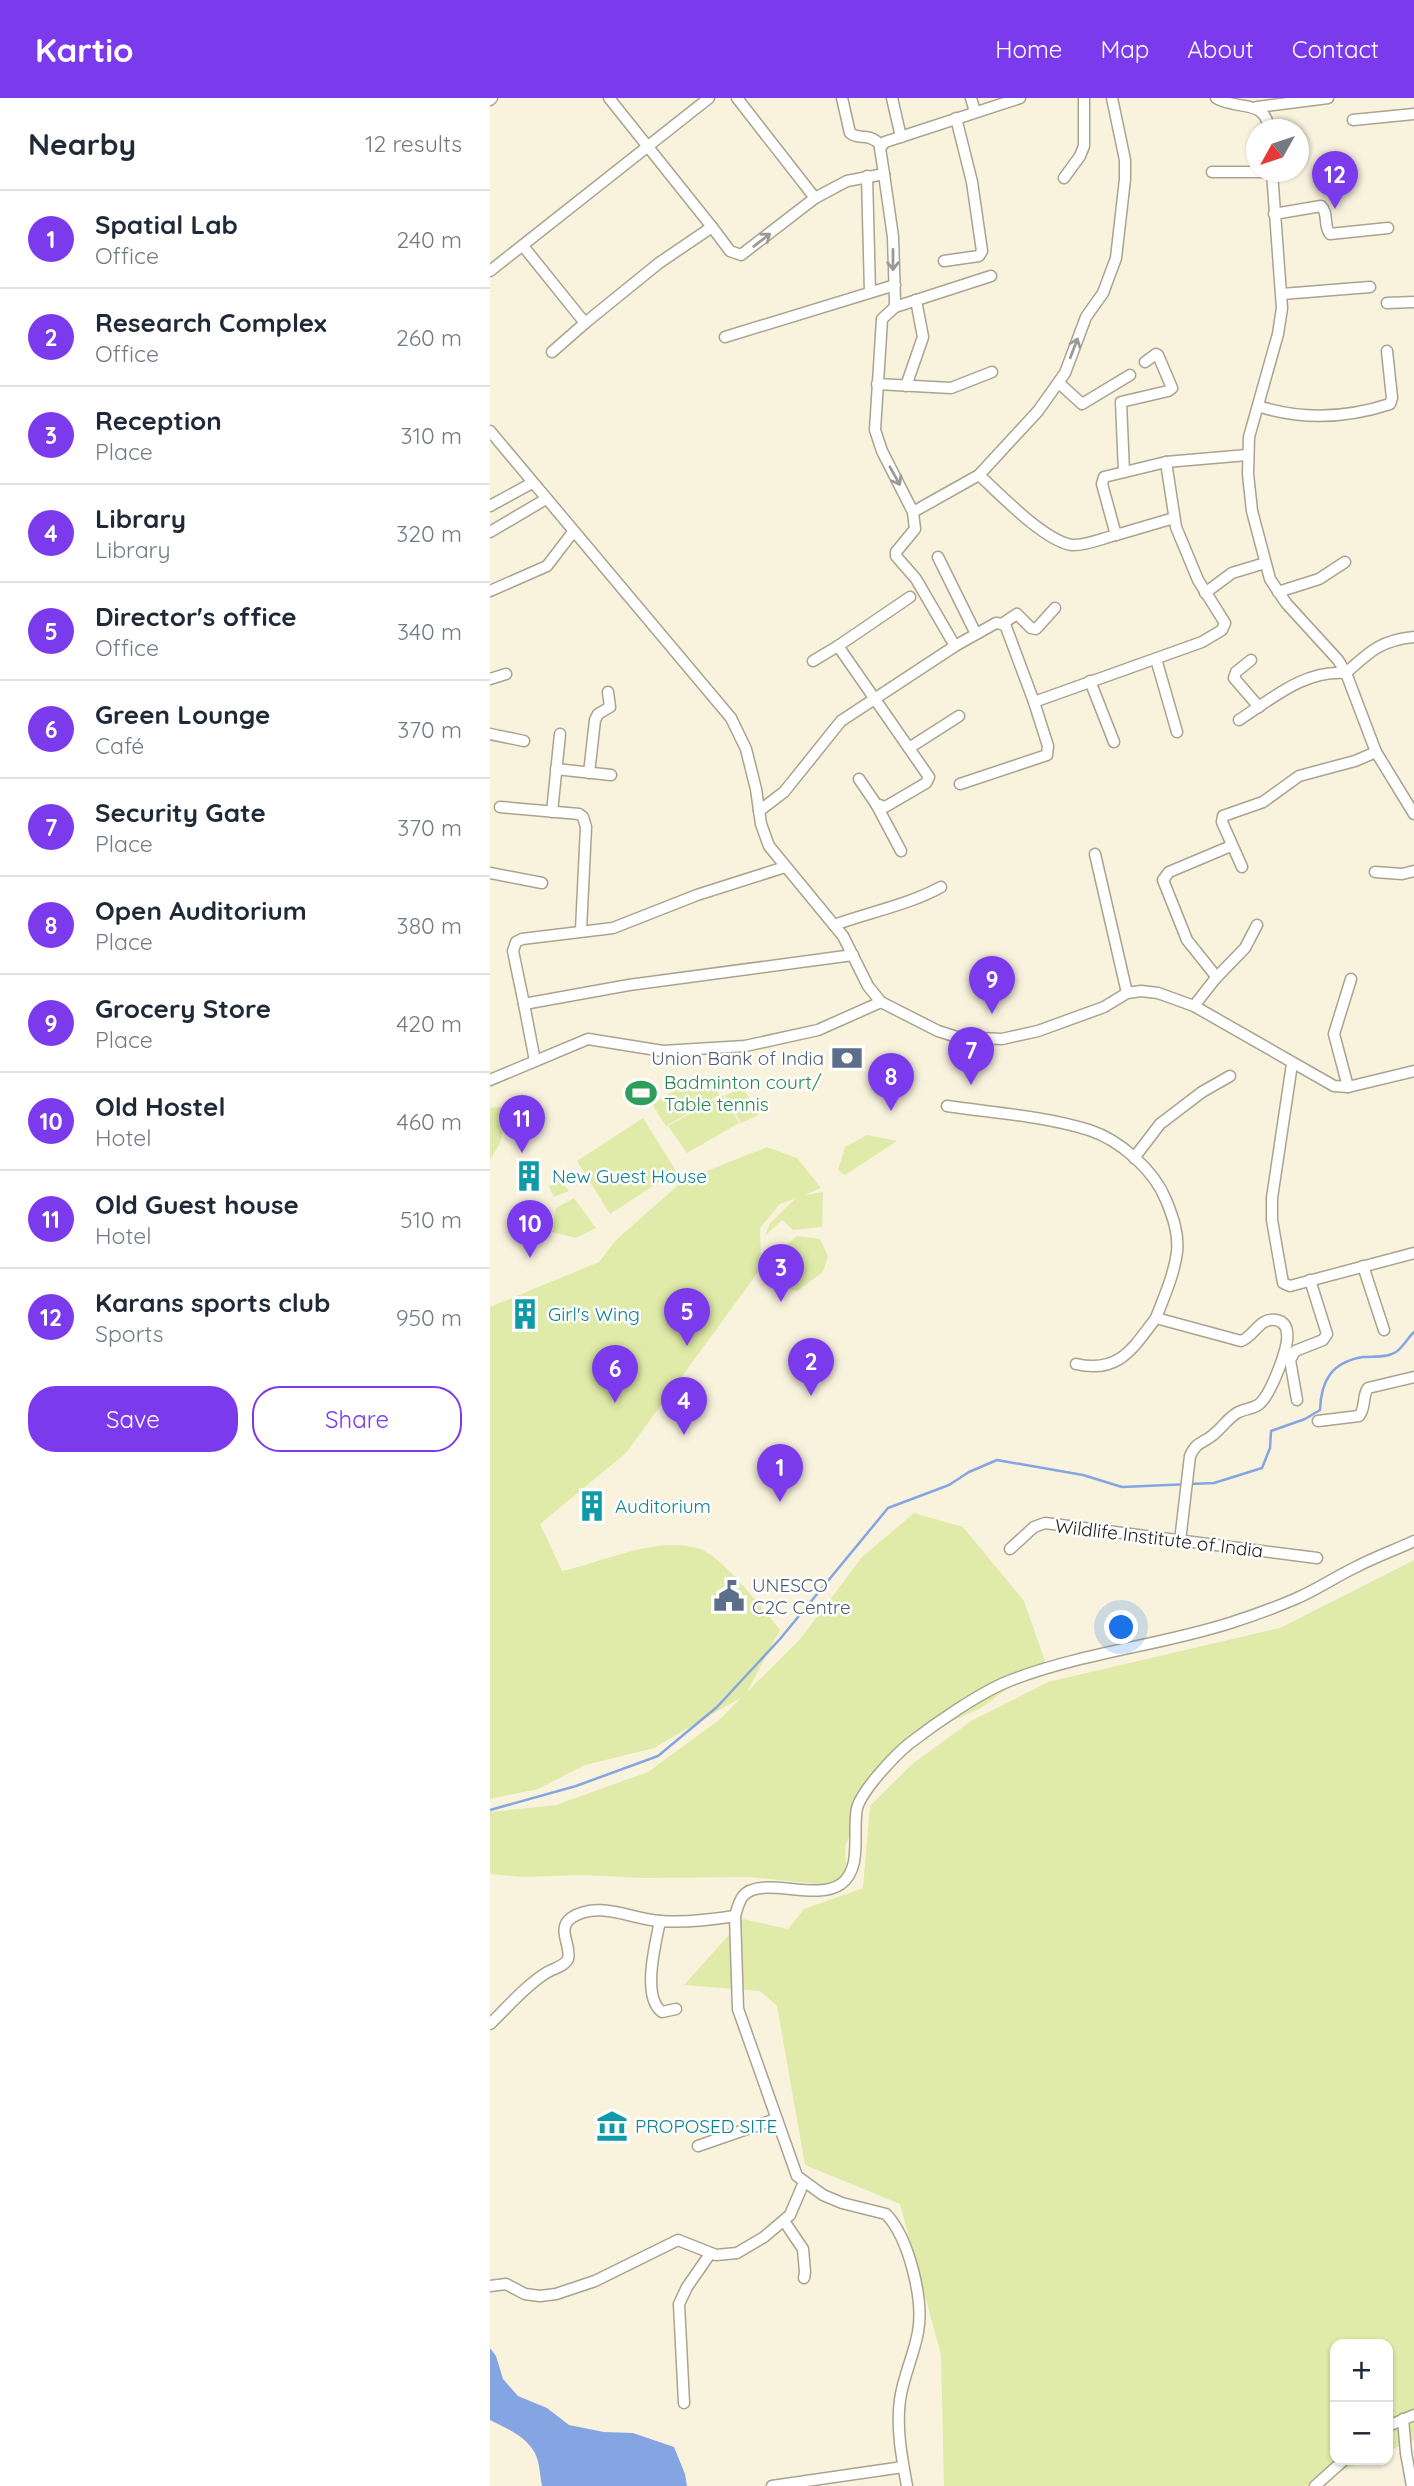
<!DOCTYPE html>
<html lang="en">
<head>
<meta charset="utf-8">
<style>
  :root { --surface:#fff; --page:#f6f6f7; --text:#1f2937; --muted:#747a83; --line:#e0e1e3; --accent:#7c3aed }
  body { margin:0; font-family:Quicksand,sans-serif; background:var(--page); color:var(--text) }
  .controls { position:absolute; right:21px; bottom:21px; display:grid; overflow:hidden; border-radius:14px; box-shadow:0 2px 5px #0004 }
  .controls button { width:63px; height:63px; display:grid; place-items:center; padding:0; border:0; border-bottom:2px solid var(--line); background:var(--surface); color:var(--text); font:35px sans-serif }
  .compass { position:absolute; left:756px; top:21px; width:63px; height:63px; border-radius:50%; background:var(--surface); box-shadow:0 2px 5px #0004; rotate:230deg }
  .you { position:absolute; left:632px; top:1530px; width:24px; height:24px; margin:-18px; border:5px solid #fff; border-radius:50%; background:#1a73e8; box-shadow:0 0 0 10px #1a73e833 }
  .badge { display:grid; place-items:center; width:46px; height:46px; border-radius:50%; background:var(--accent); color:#fff; font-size:23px; font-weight:700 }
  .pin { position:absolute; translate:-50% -58px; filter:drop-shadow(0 2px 4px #0008) }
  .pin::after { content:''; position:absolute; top:37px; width:24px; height:21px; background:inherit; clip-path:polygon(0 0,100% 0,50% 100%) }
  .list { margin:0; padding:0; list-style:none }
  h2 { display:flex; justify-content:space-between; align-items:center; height:91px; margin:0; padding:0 28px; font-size:30px }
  h2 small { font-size:23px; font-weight:400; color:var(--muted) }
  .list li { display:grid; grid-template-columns:46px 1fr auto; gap:21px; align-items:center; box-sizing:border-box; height:98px; padding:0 28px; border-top:2px solid var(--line) }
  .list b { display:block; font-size:26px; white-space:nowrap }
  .list p { margin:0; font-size:23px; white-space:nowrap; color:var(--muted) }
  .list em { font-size:23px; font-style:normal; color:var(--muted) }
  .actions { display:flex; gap:14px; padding:21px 28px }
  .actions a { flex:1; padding:16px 0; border:2px solid var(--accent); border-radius:28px; text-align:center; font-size:24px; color:var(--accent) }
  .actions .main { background:var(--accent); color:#fff }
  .map { position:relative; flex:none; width:924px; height:2388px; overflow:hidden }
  header { display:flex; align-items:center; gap:42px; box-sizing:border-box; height:98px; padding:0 35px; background:var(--accent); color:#fff }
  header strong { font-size:33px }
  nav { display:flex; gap:38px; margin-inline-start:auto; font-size:24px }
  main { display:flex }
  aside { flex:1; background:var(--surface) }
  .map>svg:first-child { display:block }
  .green { fill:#e0eba9 }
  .water { fill:#85a5e2 }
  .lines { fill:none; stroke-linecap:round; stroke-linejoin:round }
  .stream { stroke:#85a5e2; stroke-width:2.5 }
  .street-casing { stroke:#a9a390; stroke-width:13 }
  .street { stroke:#fff; stroke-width:10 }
  .oneway { stroke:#9b9a97 }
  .labels { text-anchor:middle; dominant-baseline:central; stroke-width:5; stroke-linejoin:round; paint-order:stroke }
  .service-label { font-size:19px; fill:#4e5e75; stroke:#fff; text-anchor:end }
  .leisure-label { font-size:19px; fill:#27864d; stroke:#fff; text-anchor:start }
  .culture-label { font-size:19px; fill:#0d838f; stroke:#fff; text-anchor:start }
  .street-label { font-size:19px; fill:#201e17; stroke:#fff }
</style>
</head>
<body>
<header>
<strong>Kartio</strong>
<nav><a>Home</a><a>Map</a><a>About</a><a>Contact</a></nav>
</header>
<main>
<aside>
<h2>Nearby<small>12 results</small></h2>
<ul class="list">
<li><span class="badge">1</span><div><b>Spatial Lab</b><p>Office</p></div><em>240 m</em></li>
<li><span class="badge">2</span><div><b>Research Complex</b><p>Office</p></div><em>260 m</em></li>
<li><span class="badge">3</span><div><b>Reception</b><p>Place</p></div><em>310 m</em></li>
<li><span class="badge">4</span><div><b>Library</b><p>Library</p></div><em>320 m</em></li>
<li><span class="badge">5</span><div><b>Director's office</b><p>Office</p></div><em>340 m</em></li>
<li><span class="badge">6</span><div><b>Green Lounge</b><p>Café</p></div><em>370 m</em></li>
<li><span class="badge">7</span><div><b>Security Gate</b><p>Place</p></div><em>370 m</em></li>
<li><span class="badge">8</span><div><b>Open Auditorium</b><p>Place</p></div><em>380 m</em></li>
<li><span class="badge">9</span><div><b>Grocery Store</b><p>Place</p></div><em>420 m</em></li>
<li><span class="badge">10</span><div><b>Old Hostel</b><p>Hotel</p></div><em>460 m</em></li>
<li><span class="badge">11</span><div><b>Old Guest house</b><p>Hotel</p></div><em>510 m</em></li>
<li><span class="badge">12</span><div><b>Karans sports club</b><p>Sports</p></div><em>950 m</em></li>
</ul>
<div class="actions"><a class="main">Save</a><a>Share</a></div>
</aside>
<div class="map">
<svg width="924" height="2388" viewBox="0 0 924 2388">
  <rect width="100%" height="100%" fill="#f9f3de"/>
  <g class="green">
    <polygon points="223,983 229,997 176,1028 162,1006 191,989"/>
    <polygon points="253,990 269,1017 251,1025 235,997"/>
    <polygon points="233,997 249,1025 197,1055 178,1028"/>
    <polygon points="18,1008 10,1045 0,1062 0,1010"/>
    <polygon points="153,1020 186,1073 120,1116 87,1063"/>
    <polygon points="377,1037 407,1043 355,1077 348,1072 355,1049"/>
    <path d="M277,1049L307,1060L331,1090L315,1097L333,1094L332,1129L303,1132L292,1122L275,1138L280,1125L306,1100L290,1106L270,1130L271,1170L136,1355L50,1426L72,1473C114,1464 168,1437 210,1451C232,1458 274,1513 290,1532L257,1594L311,1540L372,1459L424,1415L473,1429L534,1503L555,1563L491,1610L415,1644L375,1707L355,1748L357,1789L259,1779L154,1780L92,1777L33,1779L0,1776V1714L66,1707L158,1674L229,1622L252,1599L164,1650L95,1667L48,1691L0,1701V1209L109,1164L126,1142L194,1082Z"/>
    <polygon points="69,1081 79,1093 64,1099 59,1089"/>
    <polygon points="84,1100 106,1130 86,1140 62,1134 66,1110"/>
    <path d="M307,1138L330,1141L338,1158L333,1174L307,1193L278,1186C273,1162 291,1151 307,1138Z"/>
    <polygon points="924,1462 924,2342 898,2353 898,2246 845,2246 845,2362 877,2362 815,2388 454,2388 451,2257 410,2106 315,2067 287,1908 270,1893 194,1887 253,1821 298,1831 314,1811 373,1790 380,1708 421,1667 481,1623 558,1584 790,1530"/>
  </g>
  <path class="water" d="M0,2250L6,2258L13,2281L28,2298L57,2310L79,2327L114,2334L143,2335L184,2349L195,2376L197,2388H52C50,2379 50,2369 47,2360C40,2340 18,2331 0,2322Z"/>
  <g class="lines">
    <path class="stream" d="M0,1712L86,1688L168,1658L227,1609L290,1541L398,1410L459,1387L479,1374L507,1362L593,1377L632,1389L724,1385L772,1370L780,1350L781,1333L815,1321L830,1312C831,1282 842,1264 873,1259C883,1258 897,1260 906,1254C912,1250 918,1240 924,1234"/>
    <defs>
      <g id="street">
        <polyline points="247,0 325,100"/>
        <path d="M352,0L360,35C370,43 376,33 391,47"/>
        <polyline points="402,0 411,39"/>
        <polyline points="481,0 485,14"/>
        <path d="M726,0C748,13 776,0 779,32"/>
        <polyline points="0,2 2,0"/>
        <polyline points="767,9 838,0"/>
        <polyline points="863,22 924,16"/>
        <polyline points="722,74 782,74"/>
        <polyline points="782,74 792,210 788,236 759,339 758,376 762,413 780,481 796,505 848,562 856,575 886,654 924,716"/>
        <polyline points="394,76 390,50 395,44 530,0"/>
        <polyline points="377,78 380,194"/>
        <polyline points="574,80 590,58 594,48 594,0"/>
        <path d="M784,116L831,108C839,115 833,128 840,136L898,130"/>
        <polyline points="222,129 240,153 251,157 325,100 357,83 394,76 403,139 405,203 405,209 392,221 385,332 392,353 423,414 489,377 548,313 575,275 596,219 613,195 626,160 635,81 635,62 622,0"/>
        <polyline points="33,148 95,225 169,165 222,129 119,0"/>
        <polyline points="454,163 489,158 492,153 482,84 466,20"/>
        <polyline points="0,173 219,0"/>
        <polyline points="792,196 880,189"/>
        <polyline points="897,205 924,204"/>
        <polyline points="405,209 501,178"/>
        <polyline points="235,239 405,187"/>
        <polyline points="62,254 95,225"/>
        <polyline points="569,285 592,306 640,277"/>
        <polyline points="387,286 461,290 502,274"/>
        <polyline points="416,288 433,239 426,202"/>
        <path d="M768,308C811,322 857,320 900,306L902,300L897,253"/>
        <polyline points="0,333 241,620 256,651 266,691 271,726 279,748 353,838 378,888 391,904 448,933 467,939 512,941 548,933 614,909 637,895 651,893 668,895 704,908 844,988 858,989 924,973"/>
        <polyline points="634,374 631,304 678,293 682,290 668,257 666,256 655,264"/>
        <path d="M489,377C510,396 554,443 582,447C595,448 613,440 626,437"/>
        <polyline points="0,408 42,385"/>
        <polyline points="423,414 425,431 406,454 406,458 426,481 465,548"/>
        <polyline points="684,420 626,437 612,386 614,379 676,364 757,357"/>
        <polyline points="0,434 56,401"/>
        <polyline points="448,459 486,536"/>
        <polyline points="0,493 57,468 83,434"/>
        <polyline points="788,494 829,481 855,464"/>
        <polyline points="715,495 742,475 775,465"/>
        <polyline points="512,526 527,516 541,530 546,531 565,510"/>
        <polyline points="666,561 687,634"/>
        <polyline points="761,562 746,574 744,580 769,609"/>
        <polyline points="323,563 348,548"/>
        <polyline points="0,581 16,576"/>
        <polyline points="600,583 624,644"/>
        <path d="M749,622C783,600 814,572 856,575C879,554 891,542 924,539"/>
        <polyline points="0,636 34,643"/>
        <polyline points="419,650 469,618"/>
        <polyline points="66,671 121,677"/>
        <polyline points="99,675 105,622 108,616 120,609 118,594"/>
        <polyline points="369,681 386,706 395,709 436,685 439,679 348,548 420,499"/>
        <polyline points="470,686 557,657 558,648 544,604"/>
        <polyline points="386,706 411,753"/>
        <polyline points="10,709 89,716 93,719 96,729 91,832"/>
        <polyline points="269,713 294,694 351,623 465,548 506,525 512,526 516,529 544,604 712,544 732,532 735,525 708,482 686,429 676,364"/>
        <polyline points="62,714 70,636"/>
        <polyline points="605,756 637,895"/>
        <polyline points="295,769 207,797 123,830 32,841 26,844 23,853 34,906 139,887 363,857"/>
        <polyline points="752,769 732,724 733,718 773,704 809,678 865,663 886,654"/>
        <polyline points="885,774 912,776 924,773"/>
        <polyline points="0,775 52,785"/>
        <path d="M344,827C380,814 418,807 451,789"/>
        <polyline points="725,881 755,850 767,827"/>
        <polyline points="34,906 45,963"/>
        <polyline points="704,908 725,881 725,877 697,842 673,782 679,774 741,748"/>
        <polyline points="802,966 782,1100 782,1122 793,1185 800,1188 924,1155"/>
        <polyline points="0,982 98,941 173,953 255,948 328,932 391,904"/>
        <polyline points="858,989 844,936 861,881"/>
        <path d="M457,1008C504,1015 554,1018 599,1032C630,1042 664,1072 676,1102C683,1119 689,1136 687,1154C684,1177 674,1199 666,1220L751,1243C765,1238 769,1219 786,1222C797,1224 798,1234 797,1243C795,1257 780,1299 768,1307C762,1311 754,1311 747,1315C738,1320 732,1330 723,1337C712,1346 707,1343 700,1358L690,1443"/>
        <polyline points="644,1060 670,1026 712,994 740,978"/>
        <polyline points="873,1168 894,1232"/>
        <path d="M586,1266C629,1276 643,1250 666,1220"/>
        <polyline points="807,1302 800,1262 805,1253 833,1242 837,1236 820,1182"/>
        <path d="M828,1323L869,1318C876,1310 872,1298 878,1290L924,1279"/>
        <polyline points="520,1451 544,1429 555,1425 827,1460"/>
        <path d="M170,1823C166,1844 151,1899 172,1914L186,1911"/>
        <path d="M0,1926C18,1909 35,1888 56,1875C62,1871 75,1868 78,1861C82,1848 66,1831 81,1820C108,1802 141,1821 170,1823C195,1825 220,1822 245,1818"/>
        <polyline points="208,2048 286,2021"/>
        <polyline points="294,2123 313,2151 315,2174 314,2180"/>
        <polyline points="0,2188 16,2186 35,2196 50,2198 66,2196 105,2183 188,2142 226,2157 247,2155 274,2139 300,2117 314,2084"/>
        <polyline points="194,2305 189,2206 197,2189 220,2156"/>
        <polyline points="913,2321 916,2355 922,2388"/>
        <polyline points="898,2328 924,2317"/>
        <polyline points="282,2388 413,2369"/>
        <path d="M417,2388C412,2361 406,2330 410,2302C413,2279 424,2257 428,2234C434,2202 419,2140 396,2116L352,2105L333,2097L307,2078L248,1911L245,1818C247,1811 249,1803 253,1798C271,1777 326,1804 351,1786C373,1770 362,1734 367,1710C372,1692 405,1657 420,1645C446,1625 489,1595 519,1583C590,1555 668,1548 740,1525C762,1518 784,1510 805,1501C826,1492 845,1479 866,1469C885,1459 905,1452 924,1443"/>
        <polyline points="825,2388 854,2362"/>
      </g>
    </defs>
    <use href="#street" class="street-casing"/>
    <use href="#street" class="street"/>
  </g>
  <defs><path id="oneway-shaft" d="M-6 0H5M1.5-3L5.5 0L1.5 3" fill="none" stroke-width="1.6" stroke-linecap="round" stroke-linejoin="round" transform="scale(1.75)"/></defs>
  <g class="oneway">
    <use href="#oneway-shaft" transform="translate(272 142) rotate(-38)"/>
    <use href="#oneway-shaft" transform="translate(403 162) rotate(90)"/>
    <use href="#oneway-shaft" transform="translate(584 250) rotate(-69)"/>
    <use href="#oneway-shaft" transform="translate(405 378) rotate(61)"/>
  </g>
  <defs>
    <symbol id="bank-bare" viewBox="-9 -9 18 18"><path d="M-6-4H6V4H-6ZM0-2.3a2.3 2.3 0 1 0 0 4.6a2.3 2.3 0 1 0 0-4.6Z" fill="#5c6f8a" stroke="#fff" stroke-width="2.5" paint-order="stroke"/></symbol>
    <symbol id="stadium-bare" viewBox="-9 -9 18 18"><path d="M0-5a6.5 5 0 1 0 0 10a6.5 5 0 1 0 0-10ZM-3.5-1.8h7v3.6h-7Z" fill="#2e9e5b" stroke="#fff" stroke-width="2.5" paint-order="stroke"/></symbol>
    <symbol id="building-bare" viewBox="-9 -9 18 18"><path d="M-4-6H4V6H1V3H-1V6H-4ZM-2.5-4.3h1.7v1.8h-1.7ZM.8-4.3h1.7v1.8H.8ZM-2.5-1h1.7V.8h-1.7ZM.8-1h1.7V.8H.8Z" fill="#0f9aa8" stroke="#fff" stroke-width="2.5" paint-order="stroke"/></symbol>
    <symbol id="civic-bare" viewBox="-9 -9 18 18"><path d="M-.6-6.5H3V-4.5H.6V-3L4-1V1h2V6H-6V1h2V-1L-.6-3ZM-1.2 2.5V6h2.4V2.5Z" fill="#5c6f8a" stroke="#fff" stroke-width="2.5" paint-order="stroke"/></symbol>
    <symbol id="museum-bare" viewBox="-9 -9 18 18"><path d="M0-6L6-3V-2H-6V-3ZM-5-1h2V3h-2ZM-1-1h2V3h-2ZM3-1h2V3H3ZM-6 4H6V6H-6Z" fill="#0f9aa8" stroke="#fff" stroke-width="2.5" paint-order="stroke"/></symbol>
  </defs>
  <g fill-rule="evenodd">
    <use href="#bank-bare" x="335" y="938" width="44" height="44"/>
    <use href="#stadium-bare" x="129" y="973" width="44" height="44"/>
    <use href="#building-bare" x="17" y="1056" width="44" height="44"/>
    <use href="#building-bare" x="13" y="1194" width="44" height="44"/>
    <use href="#building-bare" x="80" y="1386" width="44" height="44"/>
    <use href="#civic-bare" x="217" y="1476" width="44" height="44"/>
    <use href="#museum-bare" x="100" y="2006" width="44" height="44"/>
  </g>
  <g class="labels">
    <g class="service-label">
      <text x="334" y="960">Union Bank of India</text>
      <text x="262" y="1487" text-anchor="start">UNESCO<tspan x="262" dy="22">C2C Centre</tspan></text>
    </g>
    <g class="leisure-label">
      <text x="174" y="984">Badminton court/<tspan x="174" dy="22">Table tennis</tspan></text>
    </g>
    <g class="culture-label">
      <text x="62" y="1078">New Guest House</text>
      <text x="58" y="1216">Girl's Wing</text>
      <text x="125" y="1408">Auditorium</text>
      <text x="145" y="2028">PROPOSED SITE</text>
    </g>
    <g class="street-label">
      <text transform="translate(669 1440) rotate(7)">Wildlife Institute of India</text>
    </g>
  </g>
</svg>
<div class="controls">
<button>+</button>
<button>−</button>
</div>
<svg class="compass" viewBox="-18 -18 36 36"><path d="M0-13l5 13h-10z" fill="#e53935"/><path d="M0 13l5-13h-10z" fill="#747a83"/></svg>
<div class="you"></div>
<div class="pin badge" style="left:290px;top:1404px">1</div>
<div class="pin badge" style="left:321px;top:1298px">2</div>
<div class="pin badge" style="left:291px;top:1204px">3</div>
<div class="pin badge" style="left:194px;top:1337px">4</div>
<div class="pin badge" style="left:197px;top:1248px">5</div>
<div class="pin badge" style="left:125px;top:1305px">6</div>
<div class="pin badge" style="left:481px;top:987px">7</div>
<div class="pin badge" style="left:401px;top:1013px">8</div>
<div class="pin badge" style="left:502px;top:916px">9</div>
<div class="pin badge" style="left:40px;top:1160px">10</div>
<div class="pin badge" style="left:32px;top:1055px">11</div>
<div class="pin badge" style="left:845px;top:111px">12</div>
</div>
</main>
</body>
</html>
